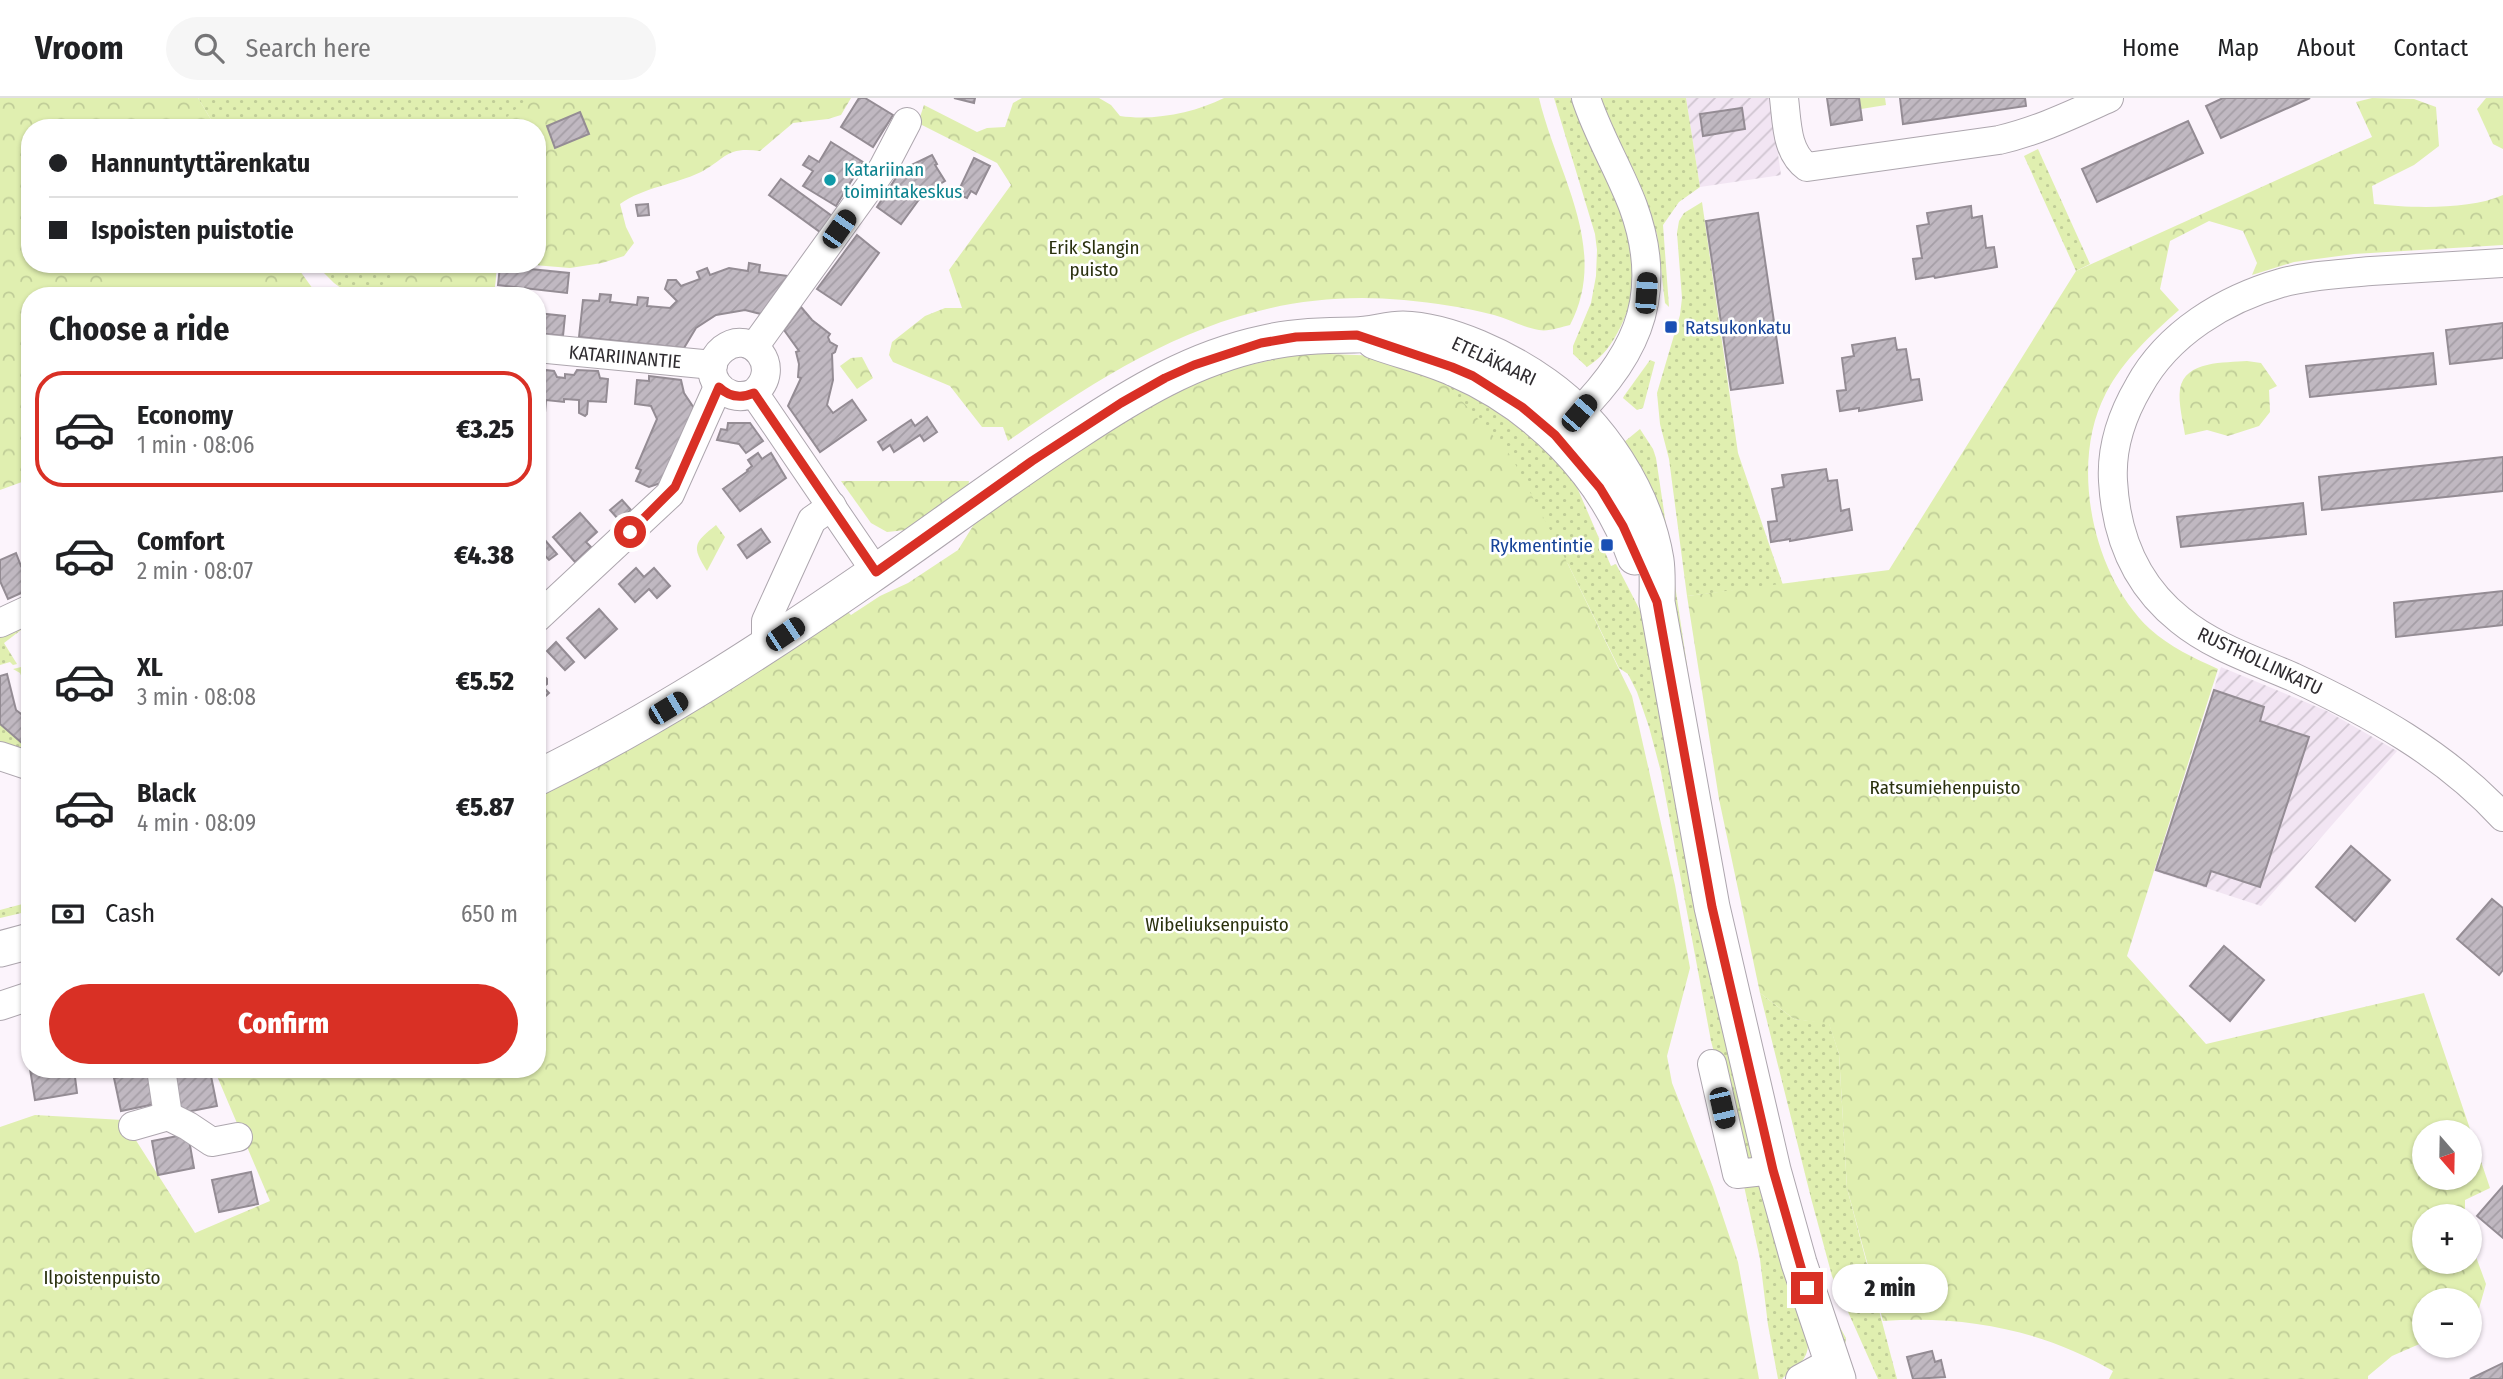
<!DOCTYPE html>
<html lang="en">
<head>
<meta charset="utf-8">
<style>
	:root { --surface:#fff; --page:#f6f6f6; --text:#202124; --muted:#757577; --line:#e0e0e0; --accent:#d93025 }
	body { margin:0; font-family:"Fira Sans Condensed",sans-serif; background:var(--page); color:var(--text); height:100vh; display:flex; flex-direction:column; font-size:26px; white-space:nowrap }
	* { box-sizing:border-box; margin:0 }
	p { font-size:23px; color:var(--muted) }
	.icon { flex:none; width:38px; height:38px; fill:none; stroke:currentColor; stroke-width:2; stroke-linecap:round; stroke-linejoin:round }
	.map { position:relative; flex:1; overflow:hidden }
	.details { position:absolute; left:21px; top:189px; width:525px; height:791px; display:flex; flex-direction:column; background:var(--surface); border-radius:28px; box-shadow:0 2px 5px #0004 }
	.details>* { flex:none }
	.guide { position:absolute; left:21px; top:21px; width:525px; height:154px; border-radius:28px; box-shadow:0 2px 5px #0004; display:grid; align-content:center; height:154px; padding:0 28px; background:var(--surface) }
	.needle { width:46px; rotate:160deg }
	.fabs { position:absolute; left:2412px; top:1022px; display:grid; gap:14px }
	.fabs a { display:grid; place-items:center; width:70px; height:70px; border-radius:50%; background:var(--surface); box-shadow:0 2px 5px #0004; font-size:35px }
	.end { position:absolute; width:32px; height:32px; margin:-16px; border:9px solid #d93025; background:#fff; box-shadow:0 0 0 4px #fff }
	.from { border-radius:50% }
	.bubble { position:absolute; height:49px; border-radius:24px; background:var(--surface); box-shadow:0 2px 5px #0004; font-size:23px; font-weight:800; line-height:49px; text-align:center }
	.car { position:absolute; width:21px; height:42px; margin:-21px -10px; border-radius:9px; box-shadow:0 0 5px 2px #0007; background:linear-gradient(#222 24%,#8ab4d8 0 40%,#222 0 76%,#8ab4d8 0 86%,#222 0) }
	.guide b { display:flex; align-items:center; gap:24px; height:66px; font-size:26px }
	.guide b+b { border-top:2px solid var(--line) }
	.guide i { width:18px; height:18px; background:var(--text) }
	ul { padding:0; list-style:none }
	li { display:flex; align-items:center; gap:21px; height:116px; margin:0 14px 10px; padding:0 14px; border:4px solid transparent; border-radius:28px }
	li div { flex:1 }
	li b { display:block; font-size:26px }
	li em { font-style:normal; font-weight:800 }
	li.selected { border-color:var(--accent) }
	li>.icon { width:63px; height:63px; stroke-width:1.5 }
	h2 { padding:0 28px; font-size:32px; line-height:84px }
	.pay { display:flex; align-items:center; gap:18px; height:77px; padding:0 28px; font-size:26px }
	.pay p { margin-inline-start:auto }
	.action { display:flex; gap:14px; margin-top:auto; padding:14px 28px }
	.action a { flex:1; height:80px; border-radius:42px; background:var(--accent); color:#fff; font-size:28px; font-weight:800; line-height:80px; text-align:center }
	header { display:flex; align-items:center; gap:42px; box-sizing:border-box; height:98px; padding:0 35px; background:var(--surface); border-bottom:2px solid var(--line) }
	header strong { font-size:33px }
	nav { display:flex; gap:38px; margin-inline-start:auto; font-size:24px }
	.search { width:490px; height:63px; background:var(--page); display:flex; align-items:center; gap:18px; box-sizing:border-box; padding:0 24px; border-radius:38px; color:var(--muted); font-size:26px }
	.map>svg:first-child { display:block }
	.industrial { fill:url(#industrial-furrows) }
	.grass { fill:url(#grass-dots) }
	.forest { fill:url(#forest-crowns); fill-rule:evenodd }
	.garden { fill:#e0efb0 }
	.building { fill:url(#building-hatch); stroke:#948c94; stroke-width:2 }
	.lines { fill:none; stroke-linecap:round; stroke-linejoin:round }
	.minor-casing { stroke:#ada6ae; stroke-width:30 }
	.major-casing { stroke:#ada6ae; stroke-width:37 }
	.minor { stroke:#fff; stroke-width:28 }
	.major { stroke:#fff; stroke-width:35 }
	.route { stroke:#d93025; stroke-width:9 }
	.culture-dot { fill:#0f9aa8; stroke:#fff; stroke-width:2.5 }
	.transit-dot { fill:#1a4fb4; stroke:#fff; stroke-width:2.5 }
	.labels { text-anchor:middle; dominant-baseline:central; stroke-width:5; stroke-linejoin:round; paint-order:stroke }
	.culture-label { font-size:19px; fill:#0d838f; stroke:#fff; text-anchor:start }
	.park-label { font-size:19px; fill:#2a310e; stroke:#fff }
	.transit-label { font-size:19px; fill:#164399; stroke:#fff; text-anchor:start }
	.street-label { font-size:19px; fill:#2f2c30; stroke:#fff }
</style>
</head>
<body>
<header>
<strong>Vroom</strong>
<div class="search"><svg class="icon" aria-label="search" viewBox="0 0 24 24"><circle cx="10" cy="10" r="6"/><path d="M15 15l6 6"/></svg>Search here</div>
<nav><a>Home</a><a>Map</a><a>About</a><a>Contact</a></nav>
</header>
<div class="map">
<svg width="2503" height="1281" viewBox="0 0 2503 1281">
	<defs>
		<pattern id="industrial-furrows" width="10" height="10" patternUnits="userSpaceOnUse" patternTransform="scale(1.75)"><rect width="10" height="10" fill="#f2e5f3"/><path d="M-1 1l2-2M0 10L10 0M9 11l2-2" fill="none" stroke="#d0c5d1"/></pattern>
		<pattern id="grass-dots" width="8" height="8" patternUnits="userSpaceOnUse" patternTransform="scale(1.75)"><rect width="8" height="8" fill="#e0efb0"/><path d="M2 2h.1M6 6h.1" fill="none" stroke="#c0cd98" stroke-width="1.8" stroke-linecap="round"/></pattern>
		<pattern id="forest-crowns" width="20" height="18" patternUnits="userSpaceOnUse" patternTransform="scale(1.75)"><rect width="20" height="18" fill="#e0efb0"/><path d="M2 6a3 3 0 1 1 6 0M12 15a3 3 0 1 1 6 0" fill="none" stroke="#c0cd98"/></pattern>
		<pattern id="building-hatch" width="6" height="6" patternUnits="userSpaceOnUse" patternTransform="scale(1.75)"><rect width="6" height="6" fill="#c0b8c1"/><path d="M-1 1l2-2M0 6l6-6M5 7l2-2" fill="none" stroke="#a59ea6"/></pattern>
	</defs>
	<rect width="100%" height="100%" fill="#fcf4fc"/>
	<g class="industrial">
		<polygon points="1686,0 1770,0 1781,77 1700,89"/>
		<polygon points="2221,569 2327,613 2397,653 2261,808 2154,773"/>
	</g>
	<g class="grass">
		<polygon points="198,0 698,0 537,30 216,30"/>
		<path d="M1554 0H1571C1597 71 1659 151 1621 228 1612 246 1604 258 1587 269L1573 256V248L1591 205 1596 178 1597 152 1595 136Z"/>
		<polygon points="1601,0 1686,0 1700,89 1679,104 1663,127 1669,209 1665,205 1657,136"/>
		<polygon points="2038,51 2090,166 2076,173 2024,58"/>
		<polygon points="1702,104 1738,355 1783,487 1687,498 1669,361 1660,326 1657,295 1680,217 1682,200 1677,135 1679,123 1684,115"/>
		<polygon points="315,166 497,166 494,198 352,198 334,185"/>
		<polygon points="1399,259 1492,297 1573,380 1611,468 1616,466 1644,520 1690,779 1754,1065 1742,1059 1711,943 1661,674 1649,629 1637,594 1628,576 1619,570 1568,466"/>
		<polygon points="1650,262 1655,264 1643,310 1637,312 1623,300 1624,298"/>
		<polygon points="1640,331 1653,351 1656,360 1703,674 1736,848 1817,1178 1833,1217 1846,1240 1845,1247 1819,1198 1618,349"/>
		<polygon points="16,530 21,532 4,545 17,566 13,567 10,564 0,567 0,538"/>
		<polygon points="25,568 30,570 30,599 20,575 13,571"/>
		<polygon points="0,626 29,651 24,657 0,649"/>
		<polygon points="30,804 30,813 0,820 0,812"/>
		<polygon points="1760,895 1794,921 1829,925 1839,956 1847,1090 1897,1281 1878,1281 1832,1178 1811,1100"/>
		<path d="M1753 1086 1761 1088 1808 1243C1809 1264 1795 1269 1782 1281H1778L1768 1227 1760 1161 1744 1088Z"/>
	</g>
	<g class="forest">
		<polygon points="0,0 198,0 216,30 30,30 30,166 295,166 318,198 30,198 30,381 0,392"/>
		<path d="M528 0H851L841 17 828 21 793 25 760 53C751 52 742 51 733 54 722 58 712 69 701 74 674 87 644 89 620 106L626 129 634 145 624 158 602 165 570 170 522 166H537V30H495Z"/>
		<path d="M1022 0H1099L1111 7 1120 18C1154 23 1194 15 1224 0H1539C1557 76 1610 150 1570 227 1561 229 1548 234 1539 232 1524 230 1509 221 1494 217 1464 209 1435 205 1404 202 1247 187 1131 257 1008 343L1003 329H982L950 288 893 264 889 257 892 244 925 218 945 210H962L949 172 1011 87 997 65 918 25 924 7 977 34 987 30 1005 29 1013 5Z"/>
		<path d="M2372 0 2414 1 2436 9 2439 48 2414 67 2372 88 2374 106C2410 110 2470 112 2503 97V147L2354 156 2294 164 2252 177 2257 165 2243 133 2209 123 2170 143 2160 191 2179 212C2152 236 2123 262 2106 295 2069 365 2092 477 2150 531 2170 549 2194 560 2218 571L2127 858 2206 946 2424 895 2490 1090 2465 1102V1118H2424V1164H2469V1140L2486 1186 2476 1221 2469 1224V1202H2424V1244L2392 1258 2368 1278V1281H2109L2113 1273C2042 1232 1965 1217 1883 1223L1847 1090 1839 956 1829 926 1794 921 1760 895 1719 701 1687 498 1889 472 2076 173 2372 39 2356 4ZM2424 1034H2469V1080H2424Z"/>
		<polygon points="2486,0 2503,0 2503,51 2493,46 2477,11"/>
		<polygon points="404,166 497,166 494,198 381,198 382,187 400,173"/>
		<polygon points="1303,255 1382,258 1447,286 1511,358 1568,466 1632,598 1675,787 1690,870 1667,958 1672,985 1713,1089 1738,1164 1759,1281 0,1281 0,1029 35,1017 123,1022 195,1135 270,1103 214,971 537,971 537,694 845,511 851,517 880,498 908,485 958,452 976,423 995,407 1141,312 1222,273"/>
		<polygon points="862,259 873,280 857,291 840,268 851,260"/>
		<path d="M2247 263 2261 265 2277 288 2269 292 2270 314 2259 328 2228 338 2207 332 2185 337C2183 323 2178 305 2180 291 2185 262 2225 265 2247 263Z"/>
		<polygon points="841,383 969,383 968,389 906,432 887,434 871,425"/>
		<path d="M716 427 725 439 707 473C691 448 694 445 716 427Z"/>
	</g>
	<g class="garden">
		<polygon points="1859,0 1885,0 1886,7 1861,11"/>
		<polygon points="142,166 261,166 267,176 233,198 108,198 104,191"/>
	</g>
	<g class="building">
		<polygon points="859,0 865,0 893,17 873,49 841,29"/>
		<polygon points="954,0 975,0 974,5"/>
		<polygon points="1827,0 1859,0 1862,22 1831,27"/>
		<polygon points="1900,0 2025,0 2026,8 1903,26"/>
		<polygon points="2223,0 2310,0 2221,40 2206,8"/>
		<polygon points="1742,10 1745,31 1703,38 1700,16"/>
		<polygon points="580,14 589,36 555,50 547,28"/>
		<polygon points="2188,23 2203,55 2097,104 2082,71"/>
		<polygon points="831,44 863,64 836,108 803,88 813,73 803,67 809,58 819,64"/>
		<polygon points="932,57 937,66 935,67 945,83 923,96 901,126 877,109 901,72"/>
		<polygon points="974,60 990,68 976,96 971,93 967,100 957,96"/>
		<polygon points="781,81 832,118 820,134 769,97"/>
		<polygon points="648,106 649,117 638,118 636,107"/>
		<polygon points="1971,108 1972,120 1982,118 1986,150 1994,149 1997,169 1935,180 1934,178 1916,181 1913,161 1922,160 1917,128 1929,126 1927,115"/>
		<polygon points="1758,115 1783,285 1731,292 1706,123"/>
		<polygon points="857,137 879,155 841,207 817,191"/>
		<polygon points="749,165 760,167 759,174 788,178 761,216 745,212 716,217 696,230 684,250 579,239 583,202 599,203 600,196 611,197 610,204 637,207 638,199 648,200 647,208 670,210 677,203 665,191 668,182 676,182 681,188 700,181 697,174 707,170 710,177 729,170 748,173"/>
		<polygon points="500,168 569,175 567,195 498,187"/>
		<polygon points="801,209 812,222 830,236 828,239 830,244 837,248 835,254 832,256 833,282 827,307 833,315 852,302 866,322 820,354 788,308 801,280 798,279 799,266 796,254 799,253 784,232"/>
		<polygon points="537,215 565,218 563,238 537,235"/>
		<polygon points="2503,225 2503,260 2450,266 2446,232"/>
		<polygon points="1895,240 1897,252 1906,251 1911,282 1919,281 1922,302 1859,313 1859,310 1840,313 1837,293 1846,292 1842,260 1854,258 1852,247"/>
		<polygon points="2433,255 2436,286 2310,299 2306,268"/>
		<polygon points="537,271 554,273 557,279 565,280 565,276 574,277 577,272 598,273 600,280 608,281 606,304 588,303 587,316 585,318 579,315 579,302 564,301 564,304 546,302 545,315 538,317"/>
		<polygon points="649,278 681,282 684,295 694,310 661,385 649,389 636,383 641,372 636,370 657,321 651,308 635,306 637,282 649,283"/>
		<polygon points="927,319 937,334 924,343 920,337 894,354 890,347 883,352 878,344 911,322 915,328"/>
		<polygon points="728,325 750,325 763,343 746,355 739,346 717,342 721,331 727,332"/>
		<polygon points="758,355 762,361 771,355 786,380 740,413 723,391 748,373 747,372 752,368 748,362"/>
		<polygon points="2503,359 2503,393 2322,412 2319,379"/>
		<polygon points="1826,371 1828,383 1837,382 1841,413 1849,411 1852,432 1790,443 1790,441 1771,444 1768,424 1777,423 1772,391 1784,389 1782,377"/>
		<polygon points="622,402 631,412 619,422 610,412"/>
		<polygon points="2303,405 2306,436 2181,449 2177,419"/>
		<polygon points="580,415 597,434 586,444 591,449 575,464 553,439"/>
		<polygon points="761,431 770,444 747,460 738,447"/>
		<polygon points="544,441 557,456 549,462 537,449"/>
		<polygon points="16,455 21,468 27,465 30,472 30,491 8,501 0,483 0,462"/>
		<polygon points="636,470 644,479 654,470 670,488 657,500 649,491 635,504 619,486"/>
		<polygon points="2503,493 2503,527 2396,539 2394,505"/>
		<polygon points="599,511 617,531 585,560 567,540"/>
		<polygon points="556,544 574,564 565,572 547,553"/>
		<polygon points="7,576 16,612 30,623 30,652 0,626 0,578"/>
		<polygon points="539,578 544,578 547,581 547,586 543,589 549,595 537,606"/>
		<polygon points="2214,592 2264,609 2260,623 2309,639 2260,789 2211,773 2206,788 2156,772"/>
		<polygon points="2351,748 2390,782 2355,823 2316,789"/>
		<polygon points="2492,801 2503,810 2503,872 2499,877 2457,841"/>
		<polygon points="2224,848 2264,882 2230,923 2190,888"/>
		<polygon points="30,971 74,971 77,995 35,1002"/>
		<polygon points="153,973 160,1005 121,1013 114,980"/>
		<polygon points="210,973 217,1008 181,1015 174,979"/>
		<polygon points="188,1036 194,1070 158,1077 152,1043"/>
		<polygon points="251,1074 258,1106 219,1114 212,1082"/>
		<polygon points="2503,1088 2503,1140 2477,1118"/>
		<polygon points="1932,1253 1935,1264 1941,1262 1945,1279 1913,1281 1907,1259"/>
		<polygon points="2503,1265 2503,1281 2470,1281"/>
	</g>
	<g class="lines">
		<defs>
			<g id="minor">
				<path d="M1784 0C1787 24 1786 54 1807 69L1999 42C2038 33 2073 16 2109 0"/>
				<path d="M2503 165C2459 168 2415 170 2371 173 2341 176 2310 177 2281 185 2225 201 2168 235 2139 288 2122 317 2111 349 2113 383 2116 438 2136 487 2180 522 2213 549 2254 562 2293 579 2370 615 2444 655 2503 719"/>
				<polyline points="754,249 883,70 907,24"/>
				<polyline points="537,250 713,267"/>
				<path d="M754 295C723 309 697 272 723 251 751 229 784 270 754 295L876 474"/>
				<path d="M1563 330C1632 265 1668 203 1633 108 1619 71 1598 37 1586 0"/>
				<polyline points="537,520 670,396 718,289"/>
				<polyline points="0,525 30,511"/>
				<polyline points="766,549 766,523 812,422 832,408"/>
				<polyline points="0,658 30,668"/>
				<polyline points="0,908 30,898"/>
				<polyline points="1712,966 1737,1076 1773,1072"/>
				<polyline points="161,971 168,1018"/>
				<polyline points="133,1028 168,1018 188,1028 212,1044 238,1039"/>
				<polyline points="1800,1281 1831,1264"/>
			</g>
			<g id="major">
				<path d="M1374 243C1401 253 1429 259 1455 271 1536 306 1605 375 1635 459"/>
				<path d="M537 680C653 623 761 553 867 480 937 432 1004 381 1075 335 1134 296 1193 260 1264 245 1294 238 1324 237 1354 237 1371 237 1387 231 1403 231 1449 232 1509 261 1545 287 1600 326 1645 395 1656 462 1658 475 1657 490 1657 504L1712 809 1773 1072 1799 1165 1838 1281"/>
				<polyline points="0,851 30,843"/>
			</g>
		</defs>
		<use href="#minor" class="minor-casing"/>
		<use href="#major" class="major-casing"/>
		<use href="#minor" class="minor"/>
		<use href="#major" class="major"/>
	</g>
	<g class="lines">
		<path class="route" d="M630 434 675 389 719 289C729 299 740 301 754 295L876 474 1032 363 1121 305 1165 280 1194 267 1261 245 1296 239 1357 237 1452 269 1473 278 1522 309 1555 337 1600 390 1623 428 1657 504 1712 809 1773 1072 1807 1190"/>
	</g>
	<circle class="culture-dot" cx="830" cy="82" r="7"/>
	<g class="transit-dot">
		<rect x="1664" y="222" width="14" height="14" rx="3.5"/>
		<rect x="1600" y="440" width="14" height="14" rx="3.5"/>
	</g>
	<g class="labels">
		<g class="culture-label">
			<text x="844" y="71">Katariinan<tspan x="844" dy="22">toimintakeskus</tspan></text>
		</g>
		<g class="park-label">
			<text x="1094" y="149">Erik Slangin<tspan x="1094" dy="22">puisto</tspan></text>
			<text x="1945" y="689">Ratsumiehenpuisto</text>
			<text x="1217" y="826">Wibeliuksenpuisto</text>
			<text x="102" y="1179">Ilpoistenpuisto</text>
		</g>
		<g class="transit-label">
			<text x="1685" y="229">Ratsukonkatu</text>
			<text x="1593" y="447" text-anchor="end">Rykmentintie</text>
		</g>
		<g class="street-label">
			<text transform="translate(625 259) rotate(5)">KATARIINANTIE</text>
			<text transform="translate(1494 263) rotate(25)">ETELÄKAARI</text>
			<text transform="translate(2260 563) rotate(25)">RUSTHOLLINKATU</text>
		</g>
	</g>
</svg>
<div class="fabs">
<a><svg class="needle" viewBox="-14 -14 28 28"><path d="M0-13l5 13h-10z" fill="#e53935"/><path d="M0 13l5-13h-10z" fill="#757577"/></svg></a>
<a>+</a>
<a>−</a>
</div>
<i class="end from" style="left:630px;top:434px"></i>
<i class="end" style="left:1807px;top:1190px"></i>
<div class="bubble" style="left:1832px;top:1166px;width:116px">2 min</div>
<i class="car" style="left:839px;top:131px;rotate:35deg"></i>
<i class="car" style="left:1646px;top:195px;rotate:4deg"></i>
<i class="car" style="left:1579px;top:315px;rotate:41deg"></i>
<i class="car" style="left:785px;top:536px;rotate:56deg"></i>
<i class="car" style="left:668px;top:610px;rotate:59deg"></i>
<i class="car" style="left:1722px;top:1010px;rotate:167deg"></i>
<div class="guide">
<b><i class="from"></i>Hannuntyttärenkatu</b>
<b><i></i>Ispoisten puistotie</b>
</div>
<section class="details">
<h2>Choose a ride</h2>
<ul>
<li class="selected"><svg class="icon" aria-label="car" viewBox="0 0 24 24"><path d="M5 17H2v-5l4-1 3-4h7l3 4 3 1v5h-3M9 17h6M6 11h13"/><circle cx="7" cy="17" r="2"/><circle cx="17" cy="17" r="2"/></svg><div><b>Economy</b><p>1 min · 08:06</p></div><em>€3.25</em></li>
<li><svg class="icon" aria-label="car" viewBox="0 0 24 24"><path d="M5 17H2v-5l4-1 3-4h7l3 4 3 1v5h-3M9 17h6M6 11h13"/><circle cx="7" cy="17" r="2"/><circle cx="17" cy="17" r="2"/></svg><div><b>Comfort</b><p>2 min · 08:07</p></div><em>€4.38</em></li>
<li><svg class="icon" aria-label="car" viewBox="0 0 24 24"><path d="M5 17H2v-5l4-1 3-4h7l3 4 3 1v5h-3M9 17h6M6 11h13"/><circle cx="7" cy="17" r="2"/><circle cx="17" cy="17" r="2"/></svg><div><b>XL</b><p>3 min · 08:08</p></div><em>€5.52</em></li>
<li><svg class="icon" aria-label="car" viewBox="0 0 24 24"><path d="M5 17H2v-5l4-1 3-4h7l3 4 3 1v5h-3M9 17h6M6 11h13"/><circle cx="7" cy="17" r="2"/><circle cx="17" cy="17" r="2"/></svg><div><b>Black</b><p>4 min · 08:09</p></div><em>€5.87</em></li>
</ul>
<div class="pay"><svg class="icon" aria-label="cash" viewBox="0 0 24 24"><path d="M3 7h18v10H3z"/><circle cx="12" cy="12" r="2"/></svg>Cash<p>650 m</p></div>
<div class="action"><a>Confirm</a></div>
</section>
</div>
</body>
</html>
